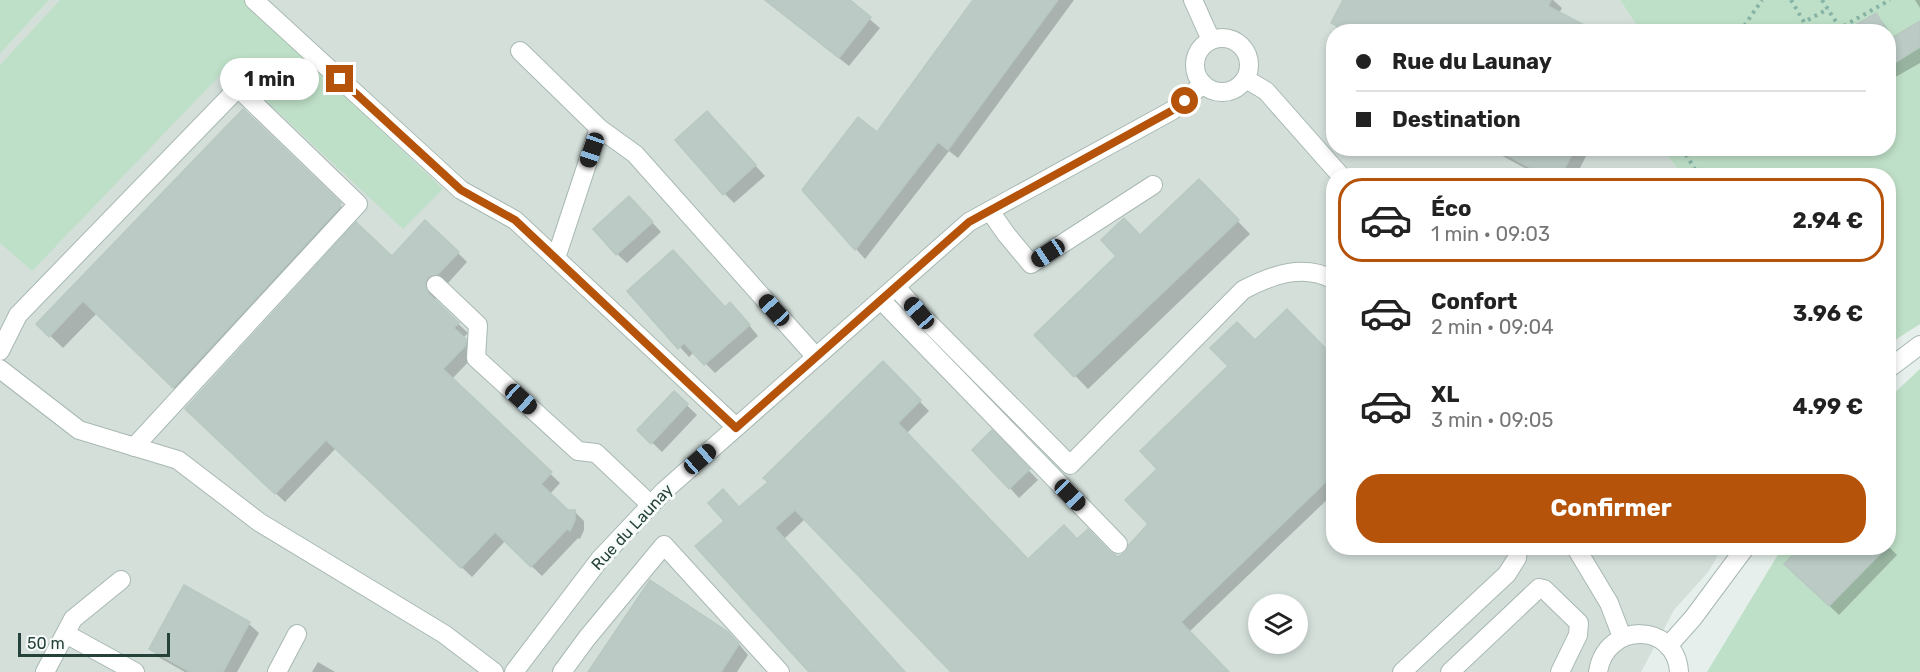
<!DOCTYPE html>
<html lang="fr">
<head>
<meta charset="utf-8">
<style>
	:root { --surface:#fff; --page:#f6f6f6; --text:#222; --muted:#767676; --line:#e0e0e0; --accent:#b45309 }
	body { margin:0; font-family:Rubik,sans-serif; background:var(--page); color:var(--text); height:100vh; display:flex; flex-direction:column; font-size:22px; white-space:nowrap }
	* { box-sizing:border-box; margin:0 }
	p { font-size:20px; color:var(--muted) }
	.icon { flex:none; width:33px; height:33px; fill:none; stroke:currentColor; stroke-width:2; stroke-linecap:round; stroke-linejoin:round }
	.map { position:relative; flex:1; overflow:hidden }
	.panel { position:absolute; left:1326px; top:168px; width:570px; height:387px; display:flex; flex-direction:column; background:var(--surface); border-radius:24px; box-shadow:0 3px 9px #0003 }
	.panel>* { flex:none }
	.guide { position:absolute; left:1326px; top:24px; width:570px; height:132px; border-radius:24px; box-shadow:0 3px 9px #0003; display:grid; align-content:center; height:132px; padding:0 30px; background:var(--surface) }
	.fabs { position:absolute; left:1248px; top:594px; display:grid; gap:12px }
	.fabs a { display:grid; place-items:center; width:60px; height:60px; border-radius:50%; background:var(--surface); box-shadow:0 3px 9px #0003; font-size:30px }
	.scale { position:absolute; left:18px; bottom:15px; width:152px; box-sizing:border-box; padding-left:6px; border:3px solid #24423a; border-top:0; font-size:16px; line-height:21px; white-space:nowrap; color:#24423a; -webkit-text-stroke:4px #f7fbf9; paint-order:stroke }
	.end { position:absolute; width:27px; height:27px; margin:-14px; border:8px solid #b45309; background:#fff; box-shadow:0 0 0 3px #fff }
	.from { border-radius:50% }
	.bubble { position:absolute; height:42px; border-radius:21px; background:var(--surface); box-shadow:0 3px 9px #0003; font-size:20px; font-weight:700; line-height:42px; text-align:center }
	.car { position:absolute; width:18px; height:36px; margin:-18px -9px; border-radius:8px; box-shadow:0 0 4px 2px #0007; background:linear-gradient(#222 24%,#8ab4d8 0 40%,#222 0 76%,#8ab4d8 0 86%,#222 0) }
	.guide b { display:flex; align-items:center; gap:21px; height:57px; font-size:22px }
	.guide b+b { border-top:2px solid var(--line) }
	.guide i { width:15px; height:15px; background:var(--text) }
	ul { padding:10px 0 0; list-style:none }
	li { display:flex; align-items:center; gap:18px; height:84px; margin:0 12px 9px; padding:0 18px; border:3px solid transparent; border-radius:24px }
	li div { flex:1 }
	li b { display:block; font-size:22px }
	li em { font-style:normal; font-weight:700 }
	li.selected { border-color:var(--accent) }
	li>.icon { width:54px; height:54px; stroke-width:1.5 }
	.action { display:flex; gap:12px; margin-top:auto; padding:12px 30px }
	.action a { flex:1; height:69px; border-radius:24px; background:var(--accent); color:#fff; font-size:24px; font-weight:700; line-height:69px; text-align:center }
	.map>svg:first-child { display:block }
	.built { fill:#d4dfda; fill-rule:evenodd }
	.green { fill:#bfe0c8 }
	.shadow { fill:#0003 }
	.building { fill:#bbcac4; stroke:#b8c9c2; stroke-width:1.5 }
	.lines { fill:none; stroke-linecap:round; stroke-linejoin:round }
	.minor-casing { stroke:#a8b8b2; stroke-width:20 }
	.path { stroke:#86b3a5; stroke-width:4; stroke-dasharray:3 4.5; stroke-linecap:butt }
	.minor { stroke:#fff; stroke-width:18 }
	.route { stroke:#b45309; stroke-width:8 }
	.labels { text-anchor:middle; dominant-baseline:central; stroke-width:6; stroke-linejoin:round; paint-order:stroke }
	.street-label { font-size:16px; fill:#24423a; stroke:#f7fbf9 }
</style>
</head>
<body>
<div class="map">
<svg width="1920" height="672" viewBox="0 0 1920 672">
	<rect width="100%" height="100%" fill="#e6efeb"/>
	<path class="built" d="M49 0H1620L1640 31 1334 32V148L1663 149 1682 175 1334 176V548H1722L1709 571 1674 610 1641 672H0V54ZM1258 604H1298V644H1258Z"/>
	<g class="green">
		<polygon points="0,0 49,0 0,54"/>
		<polygon points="60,0 244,0 443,189 403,229 229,66 32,271 0,243 0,65"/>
		<polygon points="1620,0 1920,0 1920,324 1889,344 1888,176 1682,175 1663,149 1888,148 1888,32 1640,31"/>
		<polygon points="1920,369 1920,672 1707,672 1782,548 1888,548 1889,398"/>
	</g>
	<g class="shadow">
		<polygon points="765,0 847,0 880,28 849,66"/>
		<polygon points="975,0 1074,0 958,158 949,151 865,259 804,190 877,134"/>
		<polygon points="1344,0 1553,0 1562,8 1559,13 1594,32 1340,32 1333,22"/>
		<polygon points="1915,0 1920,0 1920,8"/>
		<polygon points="1875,15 1885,25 1894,39 1920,23 1920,63 1892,79 1888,75 1888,32 1860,32"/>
		<polygon points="1334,43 1334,66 1326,58"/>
		<polygon points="243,111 352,217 186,399 97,313 63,348 38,324"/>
		<polygon points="716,122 765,176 734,203 724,193"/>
		<polygon points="1488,148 1590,148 1576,176 1539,176"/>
		<polygon points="1199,181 1250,234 1088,389 1036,335"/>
		<polygon points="639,208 661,232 627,263 617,254"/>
		<polygon points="458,253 467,262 448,283 438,286 434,293 437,304 468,333 463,338 475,350 475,355 452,379 560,483 550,494 568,511 574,511 584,521 584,530 580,539 578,538 542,576 505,541 472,577 336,448 285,502 196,418 392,258"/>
		<polygon points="629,291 725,308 739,313 758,336 715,373 694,352 689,357"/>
		<polygon points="1255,342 1334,359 1334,493 1189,632 1228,672 953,672 805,519 784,539 904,672 812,672 739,509 770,482 883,363 929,411 906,434 1029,561 1077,541 1118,558 1127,553 1150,524 1159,470"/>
		<polygon points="674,393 697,415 662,452 639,430"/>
		<polygon points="992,433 1038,480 1019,498 1010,488"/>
		<polygon points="1888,546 1897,555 1839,615 1786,564 1802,548"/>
		<polygon points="185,587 249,624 259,633 237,672 185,672 160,658 151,649"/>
		<polygon points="738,643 748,655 737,672 590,672"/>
		<polygon points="318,662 335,672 312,672"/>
	</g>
	<g class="building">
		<polygon points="765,0 850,0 871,17 839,58"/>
		<polygon points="973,0 1058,0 948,150 938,142 855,250 802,190 858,117 877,132"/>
		<polygon points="1343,0 1551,0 1548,6 1597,32 1348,32 1331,23"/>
		<polygon points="1876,13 1888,32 1843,32"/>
		<polygon points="1920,21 1920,47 1888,67 1888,40"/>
		<polygon points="243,109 341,203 339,206 340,207 173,388 83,301 49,337 36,324"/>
		<polygon points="707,111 756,165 723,195 675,140"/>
		<polygon points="1494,148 1575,148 1561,176 1545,176"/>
		<polygon points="1199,179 1239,220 1074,377 1034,335 1116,256 1101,240 1124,218 1140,235"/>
		<polygon points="629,196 653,222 616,255 593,229"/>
		<polygon points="425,220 459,252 438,274 428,277 425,283 428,293 459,323 454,328 466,339 466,345 443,369 552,472 541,484 568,510 575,510 575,520 570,531 567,529 531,567 495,532 461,568 326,440 275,494 185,409 356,222 392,256"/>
		<polygon points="673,250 725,307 730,302 750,325 704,365 684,343 678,349 627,291"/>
		<polygon points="1287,309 1334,357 1334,474 1181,622 1229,672 951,672 795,510 775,528 905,672 809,672 695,546 724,521 708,503 723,489 739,507 768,482 763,478 883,361 921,400 898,423 1028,559 1064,525 1077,539 1088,529 1110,552 1118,557 1126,552 1129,545 1148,524 1125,500 1157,469 1140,451 1228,366 1210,348 1237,322 1255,340"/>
		<polygon points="674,391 688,404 651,444 637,430"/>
		<polygon points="992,430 1030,469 1009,489 972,450"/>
		<polygon points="1800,548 1886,548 1829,606 1784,564"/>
		<polygon points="650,580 728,632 739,644 721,672 588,672"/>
		<polygon points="184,585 250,622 223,672 190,672 149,649"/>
	</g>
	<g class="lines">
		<defs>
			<g id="minor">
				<polyline points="254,0 461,190 515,220 736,427"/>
				<polyline points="1193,0 1211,40"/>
				<circle cx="1222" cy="65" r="27"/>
				<polyline points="520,51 599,128 556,258"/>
				<polyline points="1246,79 1266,91 1341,176"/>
				<polyline points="599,128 635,154 816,357"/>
				<polyline points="990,211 1006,234 1031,264 1153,185"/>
				<polyline points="436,285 478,325 476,358 578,451 596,453 651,505"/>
				<path d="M896 287 919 313 1070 465 1243 290C1272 275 1303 263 1334 280"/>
				<polyline points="881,300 1118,544"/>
				<polyline points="0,351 18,315 238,88 358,204 134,447"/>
				<polyline points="0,369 79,430 178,460 259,522 444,634 494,672"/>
				<polyline points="1888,369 1920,345"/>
				<polyline points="1576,548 1609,603 1622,637"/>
				<polyline points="66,634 135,672"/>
				<polyline points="1668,646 1693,618 1745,548"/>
				<polyline points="45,672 73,619 121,580"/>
				<polyline points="277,672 297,634"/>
				<polyline points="514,672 600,559 664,491 969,222 1173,110 1203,84"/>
				<polyline points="562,672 587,638 664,545 780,672"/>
				<polyline points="1402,672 1507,574 1517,558 1518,548"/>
				<polyline points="1450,672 1539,588 1544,589 1579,623 1578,635 1560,672"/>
				<path d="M1598 672C1606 621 1676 622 1679 672"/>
			</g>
		</defs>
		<use href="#minor" class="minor-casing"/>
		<g class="path">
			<polyline points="1791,0 1804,22 1828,9"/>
			<polyline points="1822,0 1840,28 1890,0"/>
			<polyline points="1740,32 1762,0"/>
			<polyline points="1682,148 1699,176"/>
		</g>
		<use href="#minor" class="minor"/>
	</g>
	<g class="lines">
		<polyline class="route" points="340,79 461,190 515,220 736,428 969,222 1173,110 1185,101"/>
	</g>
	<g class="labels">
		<g class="street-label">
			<text transform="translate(632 527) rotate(-47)">Rue du Launay</text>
		</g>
	</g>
</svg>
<div class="fabs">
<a><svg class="icon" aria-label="layers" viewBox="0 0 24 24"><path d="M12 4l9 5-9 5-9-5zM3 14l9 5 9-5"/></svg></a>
</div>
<div class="scale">50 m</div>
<i class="end from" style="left:1185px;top:101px"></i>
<i class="end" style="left:340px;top:79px"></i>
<div class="bubble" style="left:220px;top:58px;width:99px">1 min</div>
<i class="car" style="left:592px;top:150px;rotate:199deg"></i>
<i class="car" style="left:1048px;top:253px;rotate:237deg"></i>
<i class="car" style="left:774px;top:310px;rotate:318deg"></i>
<i class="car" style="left:919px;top:313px;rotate:319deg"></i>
<i class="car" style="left:521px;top:399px;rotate:132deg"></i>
<i class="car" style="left:700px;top:459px;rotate:49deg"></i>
<i class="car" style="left:1070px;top:495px;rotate:136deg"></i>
<div class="guide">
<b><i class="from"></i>Rue du Launay</b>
<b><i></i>Destination</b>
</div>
<section class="panel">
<ul>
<li class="selected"><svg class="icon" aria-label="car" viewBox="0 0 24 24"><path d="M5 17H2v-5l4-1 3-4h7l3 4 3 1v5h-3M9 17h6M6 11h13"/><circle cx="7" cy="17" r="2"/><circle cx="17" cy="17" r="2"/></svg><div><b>Éco</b><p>1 min · 09:03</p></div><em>2.94 €</em></li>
<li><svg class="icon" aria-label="car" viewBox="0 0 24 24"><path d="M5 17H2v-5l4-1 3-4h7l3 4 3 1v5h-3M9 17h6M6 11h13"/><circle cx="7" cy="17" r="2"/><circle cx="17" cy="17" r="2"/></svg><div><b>Confort</b><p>2 min · 09:04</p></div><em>3.96 €</em></li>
<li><svg class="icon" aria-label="car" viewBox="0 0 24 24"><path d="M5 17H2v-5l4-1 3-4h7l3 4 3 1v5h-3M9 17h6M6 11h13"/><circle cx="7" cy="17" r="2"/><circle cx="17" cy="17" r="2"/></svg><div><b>XL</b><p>3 min · 09:05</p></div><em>4.99 €</em></li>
</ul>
<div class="action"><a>Confirmer</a></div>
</section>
</div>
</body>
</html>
